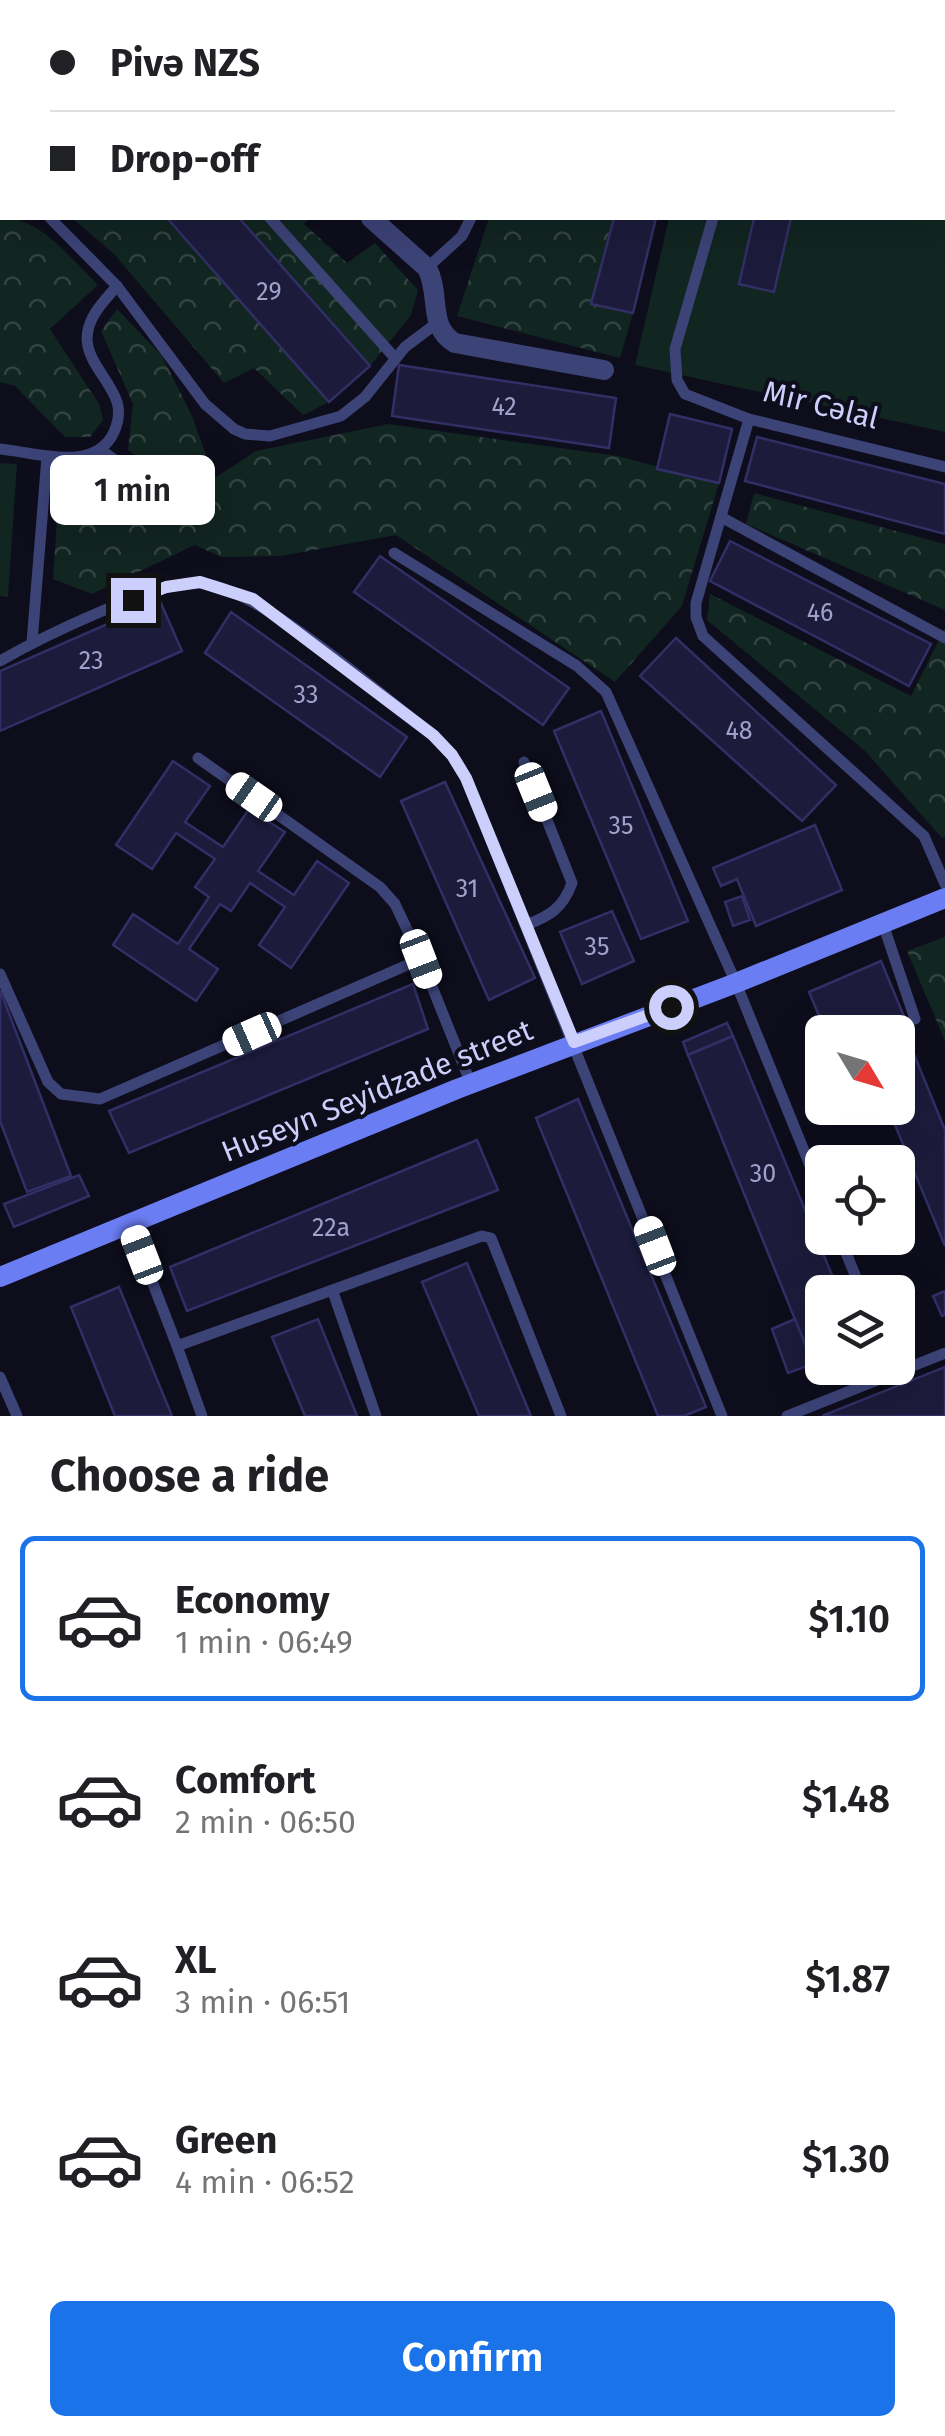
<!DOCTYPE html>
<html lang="en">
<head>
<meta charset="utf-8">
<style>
	:root { --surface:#fff; --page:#f2f2f2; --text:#202124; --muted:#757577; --line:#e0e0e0; --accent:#1a73e8 }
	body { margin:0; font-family:"Fira Sans",sans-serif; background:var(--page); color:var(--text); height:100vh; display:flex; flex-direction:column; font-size:38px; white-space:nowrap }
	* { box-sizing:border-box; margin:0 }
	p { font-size:32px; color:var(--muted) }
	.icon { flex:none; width:55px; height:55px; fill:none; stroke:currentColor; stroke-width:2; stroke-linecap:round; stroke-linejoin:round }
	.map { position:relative; height:1416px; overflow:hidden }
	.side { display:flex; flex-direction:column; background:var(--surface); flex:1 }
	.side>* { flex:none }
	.top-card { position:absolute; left:0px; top:0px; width:945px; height:220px; box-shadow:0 10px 40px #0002; display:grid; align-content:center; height:220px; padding:0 50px; background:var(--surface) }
	.needle { width:65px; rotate:128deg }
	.tools { position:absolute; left:805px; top:1015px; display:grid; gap:20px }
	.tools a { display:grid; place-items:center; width:110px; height:110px; border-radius:15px; background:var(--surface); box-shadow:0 10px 40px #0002; font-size:50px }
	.end { position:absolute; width:45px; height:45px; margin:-22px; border:12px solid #cccefb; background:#111; box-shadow:0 0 0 5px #111 }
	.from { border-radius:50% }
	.bubble { position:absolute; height:70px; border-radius:15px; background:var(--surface); box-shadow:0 10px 40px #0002; font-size:32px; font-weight:600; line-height:70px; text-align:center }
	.car { position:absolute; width:30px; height:60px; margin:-30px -15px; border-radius:12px; box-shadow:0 0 8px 2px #0007; background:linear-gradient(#fff 24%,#345 0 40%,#fff 0 76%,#345 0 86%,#fff 0) }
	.top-card b { display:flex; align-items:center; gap:35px; height:95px; font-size:38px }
	.top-card b+b { border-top:2px solid var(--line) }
	.top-card i { width:25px; height:25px; background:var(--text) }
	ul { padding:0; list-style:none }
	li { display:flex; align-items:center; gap:30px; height:165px; margin:0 20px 15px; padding:0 30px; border:5px solid transparent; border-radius:15px }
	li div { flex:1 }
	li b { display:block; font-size:38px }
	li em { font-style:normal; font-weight:600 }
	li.on { border-color:var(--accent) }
	li>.icon { width:90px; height:90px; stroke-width:1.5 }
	h2 { padding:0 50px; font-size:45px; line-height:120px }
	.button { display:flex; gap:20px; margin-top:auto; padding:20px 50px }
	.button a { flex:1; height:115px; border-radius:15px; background:var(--accent); color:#fff; font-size:40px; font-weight:600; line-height:115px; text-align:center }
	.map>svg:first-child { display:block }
	.forest { fill:url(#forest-crowns) }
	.park { fill:#112521 }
	.building { fill:#1c1b3b; stroke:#312f65; stroke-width:2.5 }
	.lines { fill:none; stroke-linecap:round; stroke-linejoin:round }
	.lane { stroke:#3c4377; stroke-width:11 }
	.street { stroke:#3c4377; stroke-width:20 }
	.secondary { stroke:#6b7df2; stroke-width:20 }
	.route { stroke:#cccefb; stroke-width:12 }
	.labels { text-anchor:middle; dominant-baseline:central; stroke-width:8; stroke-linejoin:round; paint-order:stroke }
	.number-label { font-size:25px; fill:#a0a1cb }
	.street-label { font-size:30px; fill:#cccefb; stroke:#0d0d1c }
</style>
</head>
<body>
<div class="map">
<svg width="945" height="1416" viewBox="0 0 945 1416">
	<defs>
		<pattern id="forest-crowns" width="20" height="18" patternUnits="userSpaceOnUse" patternTransform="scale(2.5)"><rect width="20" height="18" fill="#112521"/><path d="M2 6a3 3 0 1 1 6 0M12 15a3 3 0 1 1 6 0" fill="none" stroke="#324342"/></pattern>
	</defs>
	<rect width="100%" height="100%" fill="#0d0d1c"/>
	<g class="forest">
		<path d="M0 203 2 218C42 218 71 259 98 285L50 329 99 404 103 420 90 437H65L15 386 0 382Z"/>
		<polygon points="72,218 167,218 329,402 303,415 254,368 224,383 114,254"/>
		<polygon points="239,218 309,218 304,224 347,263 375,243 418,290 411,315 370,366"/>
		<polygon points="489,218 614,218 591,303 633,313 620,358 457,316"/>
		<polygon points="117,309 162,356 192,416 206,455 174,482 128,450 133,404 101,331"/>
		<polygon points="388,424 618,456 719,483 682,606 615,682 396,535 281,556 221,557 195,545 92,594 53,579 60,477 167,509 256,451"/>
		<polygon points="754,493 945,544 945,610 746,524"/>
		<polygon points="710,594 911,696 945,628 945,837 942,838 865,751 707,620"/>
		<polygon points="945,937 945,1041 907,951"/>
	</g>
	<g class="park">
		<polygon points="812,0 945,0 945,432 635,365 669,218 942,218 942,2 811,2"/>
		<polygon points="0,463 17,464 8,597 0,596"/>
	</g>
	<g class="building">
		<polygon points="0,0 26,2 2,2 2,47"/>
		<polygon points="621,0 706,0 620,2"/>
		<polygon points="167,218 239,218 370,366 329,402"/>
		<polygon points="614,218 656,218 633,313 591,304"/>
		<polygon points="754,218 791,218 774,292 739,284"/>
		<polygon points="399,365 616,398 609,448 392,416"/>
		<polygon points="670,414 732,429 719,483 657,469"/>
		<polygon points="757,437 945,484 945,534 745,481"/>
		<polygon points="730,541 931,644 909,686 710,581"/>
		<polygon points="380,556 569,688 543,725 354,592"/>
		<polygon points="160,601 182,651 0,731 0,671"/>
		<polygon points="231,612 407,737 380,777 205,653"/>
		<polygon points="676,638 836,785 802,821 640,676"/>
		<polygon points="601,711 688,921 641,939 554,731"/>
		<polygon points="173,761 210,786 185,822 223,847 249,809 285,832 258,871 294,895 317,861 349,883 291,968 259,945 285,907 250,883 231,911 220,904 189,949 218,969 196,1001 113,945 133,914 178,944 209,897 195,887 215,859 176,833 152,869 116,845"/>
		<polygon points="445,782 535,978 489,1000 401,801"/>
		<polygon points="815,825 842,890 756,926 737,879 721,886 713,868"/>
		<polygon points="742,896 750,920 733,926 725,902"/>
		<polygon points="612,911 634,961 582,984 560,932"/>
		<polygon points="881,961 910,1031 898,1037 898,1032 826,1032 809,992"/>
		<polygon points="413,984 428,1029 129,1153 109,1111"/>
		<polygon points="0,990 71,1176 27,1192 0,1121"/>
		<polygon points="727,1023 733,1036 688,1055 683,1042"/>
		<polygon points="733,1036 839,1292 822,1292 822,1359 813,1364 688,1055"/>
		<polygon points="907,1037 945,1130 945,1246 888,1108 898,1108 898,1040"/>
		<polygon points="578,1099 706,1407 684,1416 658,1416 536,1118"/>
		<polygon points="477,1140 498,1190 187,1311 170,1267"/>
		<polygon points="79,1175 89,1196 14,1227 4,1204"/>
		<polygon points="467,1263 531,1416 479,1416 422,1282"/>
		<polygon points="119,1287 172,1416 115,1416 71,1307"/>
		<polygon points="945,1291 945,1315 942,1316 933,1296"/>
		<polygon points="318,1319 357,1416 305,1416 272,1337"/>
		<polygon points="795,1319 813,1364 788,1373 772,1329"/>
		<polygon points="945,1367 945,1416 822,1416"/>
	</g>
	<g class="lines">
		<g class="lane">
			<polyline points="529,2 530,0"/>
			<polyline points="828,2 829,0"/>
			<polyline points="0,182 2,183"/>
			<polyline points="50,218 117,286 205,404 234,429 245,434 270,436 341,416 365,397 405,347 437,323"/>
			<polyline points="270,218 395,358"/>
			<polyline points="713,218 675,349 677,380 685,394 749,419 945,467"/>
			<polyline points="427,268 462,236 471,218"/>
			<polyline points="749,419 696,603 696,617 703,636 924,836 945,884"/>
			<path d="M0 449C34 452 95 474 114 432 118 423 120 412 117 402 110 380 88 363 87 339 87 317 104 301 117 286"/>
			<polyline points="101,450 159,492 171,496 205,477"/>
			<polyline points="721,517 945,638"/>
			<polyline points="394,553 577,666 606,692 736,983 822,1195"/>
			<polyline points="32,642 47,457"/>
			<path d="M0 661C40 638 154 582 198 583 256 584 383 697 433 735L452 755 466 778 722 1416"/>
			<polyline points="198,758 380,887 395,904 421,959"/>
			<path d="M524 762 572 883C563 908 550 916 526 925"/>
			<polyline points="883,924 915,1019"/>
			<polyline points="0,974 48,1082 61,1094 100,1099 421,959 471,1084"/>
			<polyline points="130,1224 177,1346 482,1236 491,1238 561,1416"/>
			<polyline points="840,1238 862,1292"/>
			<polyline points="333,1292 376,1416"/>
			<polyline points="177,1346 202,1416"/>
			<polyline points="0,1377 17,1416"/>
			<polyline points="787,1416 945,1353"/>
		</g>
		<g class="street">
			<polyline points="117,0 120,2"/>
			<path d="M371 218 427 268C441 294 427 327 455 343L604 370"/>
		</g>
		<polyline class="secondary" points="0,1277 457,1089 736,983 945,898"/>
	</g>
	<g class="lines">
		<polyline class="route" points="133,600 166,587 200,582 253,599 433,735 452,755 466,778 574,1042 671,1007"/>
	</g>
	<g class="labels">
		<g class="number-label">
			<text x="269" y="292">29</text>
			<text x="504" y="407">42</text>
			<text x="820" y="613">46</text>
			<text x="91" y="661">23</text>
			<text x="306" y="695">33</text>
			<text x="739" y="731">48</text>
			<text x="621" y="826">35</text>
			<text x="467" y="889">31</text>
			<text x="597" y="947">35</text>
			<text x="763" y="1174">30</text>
			<text x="331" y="1228">22a</text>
		</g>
		<g class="street-label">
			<text transform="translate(821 405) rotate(14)">Mir Cəlal</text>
			<text transform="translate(377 1091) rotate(-22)">Huseyn Seyidzade street</text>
		</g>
	</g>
</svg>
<div class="tools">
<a><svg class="needle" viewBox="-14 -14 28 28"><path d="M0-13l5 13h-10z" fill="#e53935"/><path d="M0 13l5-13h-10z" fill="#757577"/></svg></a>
<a><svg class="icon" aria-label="locate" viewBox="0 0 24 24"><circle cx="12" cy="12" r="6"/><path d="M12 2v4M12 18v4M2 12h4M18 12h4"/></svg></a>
<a><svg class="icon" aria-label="layers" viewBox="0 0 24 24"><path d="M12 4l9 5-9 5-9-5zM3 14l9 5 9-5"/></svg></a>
</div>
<i class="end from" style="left:671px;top:1007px"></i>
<i class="end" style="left:133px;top:600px"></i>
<div class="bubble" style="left:50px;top:455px;width:165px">1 min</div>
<i class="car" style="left:536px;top:792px;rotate:158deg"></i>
<i class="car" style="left:254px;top:797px;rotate:305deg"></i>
<i class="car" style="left:421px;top:959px;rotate:159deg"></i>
<i class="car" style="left:252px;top:1034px;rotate:246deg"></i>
<i class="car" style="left:655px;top:1246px;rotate:339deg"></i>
<i class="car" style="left:142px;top:1255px;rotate:339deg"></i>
<div class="top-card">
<b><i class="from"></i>Pivə NZS</b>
<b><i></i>Drop-off</b>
</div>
</div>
<section class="side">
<h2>Choose a ride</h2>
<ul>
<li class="on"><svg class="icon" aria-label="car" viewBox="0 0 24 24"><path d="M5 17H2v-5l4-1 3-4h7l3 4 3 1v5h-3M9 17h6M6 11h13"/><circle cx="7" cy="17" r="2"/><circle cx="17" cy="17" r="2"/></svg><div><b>Economy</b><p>1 min · 06:49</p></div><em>$1.10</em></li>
<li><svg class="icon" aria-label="car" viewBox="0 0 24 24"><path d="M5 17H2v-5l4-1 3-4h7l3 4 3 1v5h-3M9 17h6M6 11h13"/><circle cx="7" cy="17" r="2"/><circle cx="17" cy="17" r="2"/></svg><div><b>Comfort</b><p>2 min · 06:50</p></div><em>$1.48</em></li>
<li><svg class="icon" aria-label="car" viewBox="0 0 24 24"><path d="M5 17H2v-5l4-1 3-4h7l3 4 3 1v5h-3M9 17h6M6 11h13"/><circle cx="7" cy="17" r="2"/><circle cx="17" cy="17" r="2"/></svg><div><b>XL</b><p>3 min · 06:51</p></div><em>$1.87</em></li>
<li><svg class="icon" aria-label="car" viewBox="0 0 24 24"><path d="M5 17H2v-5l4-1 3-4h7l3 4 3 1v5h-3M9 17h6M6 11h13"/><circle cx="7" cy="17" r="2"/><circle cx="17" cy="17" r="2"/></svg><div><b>Green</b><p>4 min · 06:52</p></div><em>$1.30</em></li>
</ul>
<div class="button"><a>Confirm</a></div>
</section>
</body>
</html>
